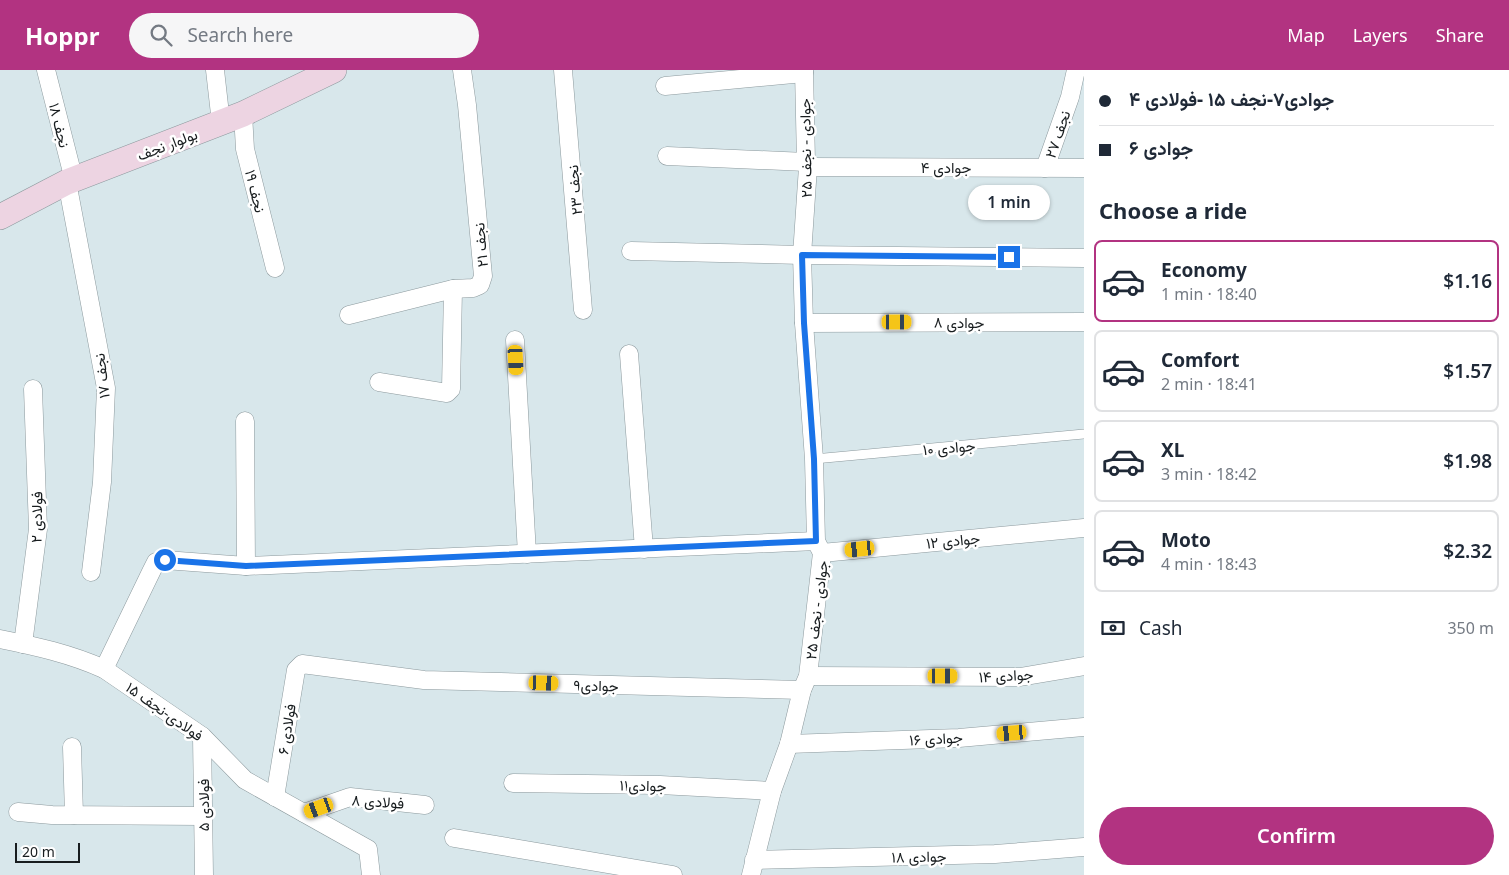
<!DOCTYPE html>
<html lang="en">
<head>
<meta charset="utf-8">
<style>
	:root { --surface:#fff; --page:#f6f6f7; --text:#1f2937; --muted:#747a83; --line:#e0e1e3; --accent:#b23381 }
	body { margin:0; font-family:"Noto Sans",Vazirmatn,sans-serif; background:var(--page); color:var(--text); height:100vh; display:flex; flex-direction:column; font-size:19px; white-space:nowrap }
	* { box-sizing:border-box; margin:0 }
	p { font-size:16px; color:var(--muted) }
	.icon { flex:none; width:28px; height:28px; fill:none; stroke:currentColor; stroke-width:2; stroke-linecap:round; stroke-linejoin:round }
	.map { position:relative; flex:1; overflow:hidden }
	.panel { display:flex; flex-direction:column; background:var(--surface); width:425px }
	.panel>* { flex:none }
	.banner { display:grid; align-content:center; height:110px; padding:0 15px; background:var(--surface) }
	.scale { position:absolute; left:15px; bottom:12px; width:65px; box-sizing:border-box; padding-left:5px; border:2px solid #181d1f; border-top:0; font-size:14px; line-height:18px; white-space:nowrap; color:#181d1f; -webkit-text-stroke:4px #fff; paint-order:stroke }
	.end { position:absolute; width:22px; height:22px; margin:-11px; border:6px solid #1a73e8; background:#fff; box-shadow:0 0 0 2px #fff }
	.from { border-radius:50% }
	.bubble { position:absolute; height:35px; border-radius:18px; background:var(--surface); box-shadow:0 1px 4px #0004; font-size:16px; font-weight:600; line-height:35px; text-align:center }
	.car { position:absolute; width:15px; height:30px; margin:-15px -8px; border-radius:6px; box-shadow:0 0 4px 1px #0007; background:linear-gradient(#f5c518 24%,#345 0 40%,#f5c518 0 76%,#345 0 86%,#f5c518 0) }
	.banner b { display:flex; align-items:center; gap:18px; height:48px; font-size:19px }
	.banner b+b { border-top:1px solid var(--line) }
	.banner i { width:12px; height:12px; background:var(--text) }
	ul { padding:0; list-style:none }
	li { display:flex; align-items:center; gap:15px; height:82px; margin:0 10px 8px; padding:0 5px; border:2px solid var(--line); border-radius:8px }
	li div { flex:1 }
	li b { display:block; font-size:19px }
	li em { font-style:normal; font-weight:600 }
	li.on { border-color:var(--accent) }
	li>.icon { width:45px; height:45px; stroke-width:1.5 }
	h2 { padding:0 15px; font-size:22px; line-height:60px }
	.pay { display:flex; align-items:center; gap:12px; height:55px; padding:0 15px; font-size:19px }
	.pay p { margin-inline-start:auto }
	.action { display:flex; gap:10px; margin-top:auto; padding:10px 15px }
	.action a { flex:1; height:58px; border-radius:30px; background:var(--accent); color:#fff; font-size:20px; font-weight:600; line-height:58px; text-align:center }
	header { display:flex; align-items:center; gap:30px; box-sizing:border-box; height:70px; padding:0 25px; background:var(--accent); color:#fff }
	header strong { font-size:24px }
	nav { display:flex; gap:28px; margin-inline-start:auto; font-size:18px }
	.search { width:350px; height:45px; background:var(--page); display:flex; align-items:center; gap:12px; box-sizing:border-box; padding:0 18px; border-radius:28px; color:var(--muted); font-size:19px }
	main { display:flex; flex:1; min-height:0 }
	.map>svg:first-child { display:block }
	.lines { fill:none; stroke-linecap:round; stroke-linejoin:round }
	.lane-casing { stroke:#8c999d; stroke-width:10 }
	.street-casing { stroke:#8c999d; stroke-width:19 }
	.secondary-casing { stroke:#8c999d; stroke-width:26 }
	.lane { stroke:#fff; stroke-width:9 }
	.street { stroke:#fff; stroke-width:18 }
	.secondary { stroke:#edd4e2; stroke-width:25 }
	.route { stroke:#1a73e8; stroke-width:6 }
	.labels { text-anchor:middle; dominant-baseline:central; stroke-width:5; stroke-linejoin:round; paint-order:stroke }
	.street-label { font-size:15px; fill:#181d1f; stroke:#fff }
</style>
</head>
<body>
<header>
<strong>Hoppr</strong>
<div class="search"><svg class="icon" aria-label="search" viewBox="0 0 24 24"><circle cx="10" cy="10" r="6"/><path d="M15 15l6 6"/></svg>Search here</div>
<nav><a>Map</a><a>Layers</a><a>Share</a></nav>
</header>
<main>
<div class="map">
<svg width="1084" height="805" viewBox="0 0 1084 805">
	<rect width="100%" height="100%" fill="#d8e7eb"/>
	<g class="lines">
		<defs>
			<polyline id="lane" points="814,389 1084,364"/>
			<g id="street">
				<polyline points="46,0 74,110"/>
				<polyline points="215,0 221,53"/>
				<polyline points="563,0 583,240"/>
				<polyline points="665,16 804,3"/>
				<polyline points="243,44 245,79 275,198"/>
				<polyline points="667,86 806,92"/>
				<polyline points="808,97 1084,98"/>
				<polyline points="1045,98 1070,27 1076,0"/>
				<polyline points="67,112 106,318 102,412 91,502"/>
				<polyline points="631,181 802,185 1084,188"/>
				<polyline points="349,245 453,219 473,218 480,215 483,206 467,35 462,0"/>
				<polyline points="804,253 1084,252"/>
				<polyline points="515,270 527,484"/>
				<polyline points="629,284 644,479"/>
				<polyline points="379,312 447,323 451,319 453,219"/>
				<polyline points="245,351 246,496"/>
				<polyline points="822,483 1084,458"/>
				<path d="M0 569C35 576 71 584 104 599L202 666 245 710 368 779 371 805"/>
				<polyline points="23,574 38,459 33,319"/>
				<polyline points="104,599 151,502 156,492 165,490 246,496 816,471"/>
				<polyline points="808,606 1020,607 1084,596"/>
				<polyline points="202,666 204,805"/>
				<polyline points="789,674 959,668 1084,657"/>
				<polyline points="72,677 74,745"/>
				<polyline points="513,713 660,715 772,721"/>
				<polyline points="275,727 296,600 302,594 424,610 802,620"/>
				<polyline points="18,742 52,745 203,746"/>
				<polyline points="304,743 350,727 425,735"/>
				<polyline points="454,768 673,805"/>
				<polyline points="754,790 995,784 1084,777"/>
				<polyline points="751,805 772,721 789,674 802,620 808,606 822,483 816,471 814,389 804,253 802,185 808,97 806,92 804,0"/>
			</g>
			<polyline id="secondary" points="0,147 67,112 243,44 334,0"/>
		</defs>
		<use href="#lane" class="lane-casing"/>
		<use href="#street" class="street-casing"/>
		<use href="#secondary" class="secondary-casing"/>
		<use href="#lane" class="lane"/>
		<use href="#street" class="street"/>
		<use href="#secondary" class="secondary"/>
	</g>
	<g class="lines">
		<polyline class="route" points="165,490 246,496 816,471 814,389 804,253 802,185 1009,187"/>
	</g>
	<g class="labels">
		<g class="street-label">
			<text transform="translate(60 55) rotate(76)">نجف ۱۸</text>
			<text transform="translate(1057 64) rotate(-71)">نجف ۲۷</text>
			<text transform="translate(167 74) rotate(-21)">بولوار نجف</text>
			<text transform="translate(805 78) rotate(-91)">جوادی - نجف ۲۵</text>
			<text x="946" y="97">جوادی ۴</text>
			<text transform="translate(574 120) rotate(-95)">نجف ۲۳</text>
			<text transform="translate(256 121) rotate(76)">نجف ۱۹</text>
			<text transform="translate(480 175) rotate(-95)">نجف ۲۱</text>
			<text x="959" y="252">جوادی ۸</text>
			<text transform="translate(101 306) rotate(-97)">نجف ۱۷</text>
			<text transform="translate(949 377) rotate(-5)">جوادی ۱۰</text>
			<text transform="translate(36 447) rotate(-89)">فولادی ۲</text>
			<text transform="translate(953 470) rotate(-6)">جوادی ۱۲</text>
			<text transform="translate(816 540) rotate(-83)">جوادی - نجف ۲۵</text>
			<text transform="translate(1006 605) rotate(-3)">جوادی ۱۴</text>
			<text transform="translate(596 615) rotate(1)">جوادی۹</text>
			<text transform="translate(165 641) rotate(35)">فولادی-نجف ۱۵</text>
			<text transform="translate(286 659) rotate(-81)">فولادی ۶</text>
			<text transform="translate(936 668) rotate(-3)">جوادی ۱۶</text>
			<text transform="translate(643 715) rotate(1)">جوادی۱۱</text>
			<text transform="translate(378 731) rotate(4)">فولادی ۸</text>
			<text transform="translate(203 735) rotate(-90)">فولادی ۵</text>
			<text transform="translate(919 786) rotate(-1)">جوادی ۱۸</text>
		</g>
	</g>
</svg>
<div class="scale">20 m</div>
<i class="end from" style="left:165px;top:490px"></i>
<i class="end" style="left:1009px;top:187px"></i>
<div class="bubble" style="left:968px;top:115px;width:82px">1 min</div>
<i class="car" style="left:897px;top:252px;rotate:90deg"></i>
<i class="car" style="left:516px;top:290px;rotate:177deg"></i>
<i class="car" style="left:860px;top:479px;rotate:264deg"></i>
<i class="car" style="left:943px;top:606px;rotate:90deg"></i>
<i class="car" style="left:544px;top:613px;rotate:92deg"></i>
<i class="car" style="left:1012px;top:663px;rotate:265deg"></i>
<i class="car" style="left:319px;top:738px;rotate:250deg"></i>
</div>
<section class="panel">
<div class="banner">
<b><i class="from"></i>جوادی۷-نجف ۱۵ -فولادی ۴</b>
<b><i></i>جوادی ۶</b>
</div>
<h2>Choose a ride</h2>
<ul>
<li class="on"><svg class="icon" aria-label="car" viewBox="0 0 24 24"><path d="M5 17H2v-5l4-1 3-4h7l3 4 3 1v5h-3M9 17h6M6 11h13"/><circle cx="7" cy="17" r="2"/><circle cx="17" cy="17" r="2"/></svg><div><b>Economy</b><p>1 min · 18:40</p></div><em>$1.16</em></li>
<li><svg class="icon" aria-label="car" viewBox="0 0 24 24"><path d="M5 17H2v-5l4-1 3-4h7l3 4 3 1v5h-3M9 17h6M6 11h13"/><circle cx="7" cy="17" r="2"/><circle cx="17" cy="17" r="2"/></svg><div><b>Comfort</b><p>2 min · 18:41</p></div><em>$1.57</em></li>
<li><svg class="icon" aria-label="car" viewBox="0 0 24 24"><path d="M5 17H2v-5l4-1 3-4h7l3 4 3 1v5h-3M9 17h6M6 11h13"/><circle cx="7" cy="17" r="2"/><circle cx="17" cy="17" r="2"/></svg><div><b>XL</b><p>3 min · 18:42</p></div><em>$1.98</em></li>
<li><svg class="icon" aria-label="car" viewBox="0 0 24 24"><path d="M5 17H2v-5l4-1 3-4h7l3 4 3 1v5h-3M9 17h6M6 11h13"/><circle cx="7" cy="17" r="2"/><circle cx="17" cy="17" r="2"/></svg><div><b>Moto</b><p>4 min · 18:43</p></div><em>$2.32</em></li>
</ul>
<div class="pay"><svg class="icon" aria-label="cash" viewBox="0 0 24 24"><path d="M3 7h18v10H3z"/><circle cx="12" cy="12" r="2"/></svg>Cash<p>350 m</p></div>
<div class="action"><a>Confirm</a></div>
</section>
</main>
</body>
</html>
